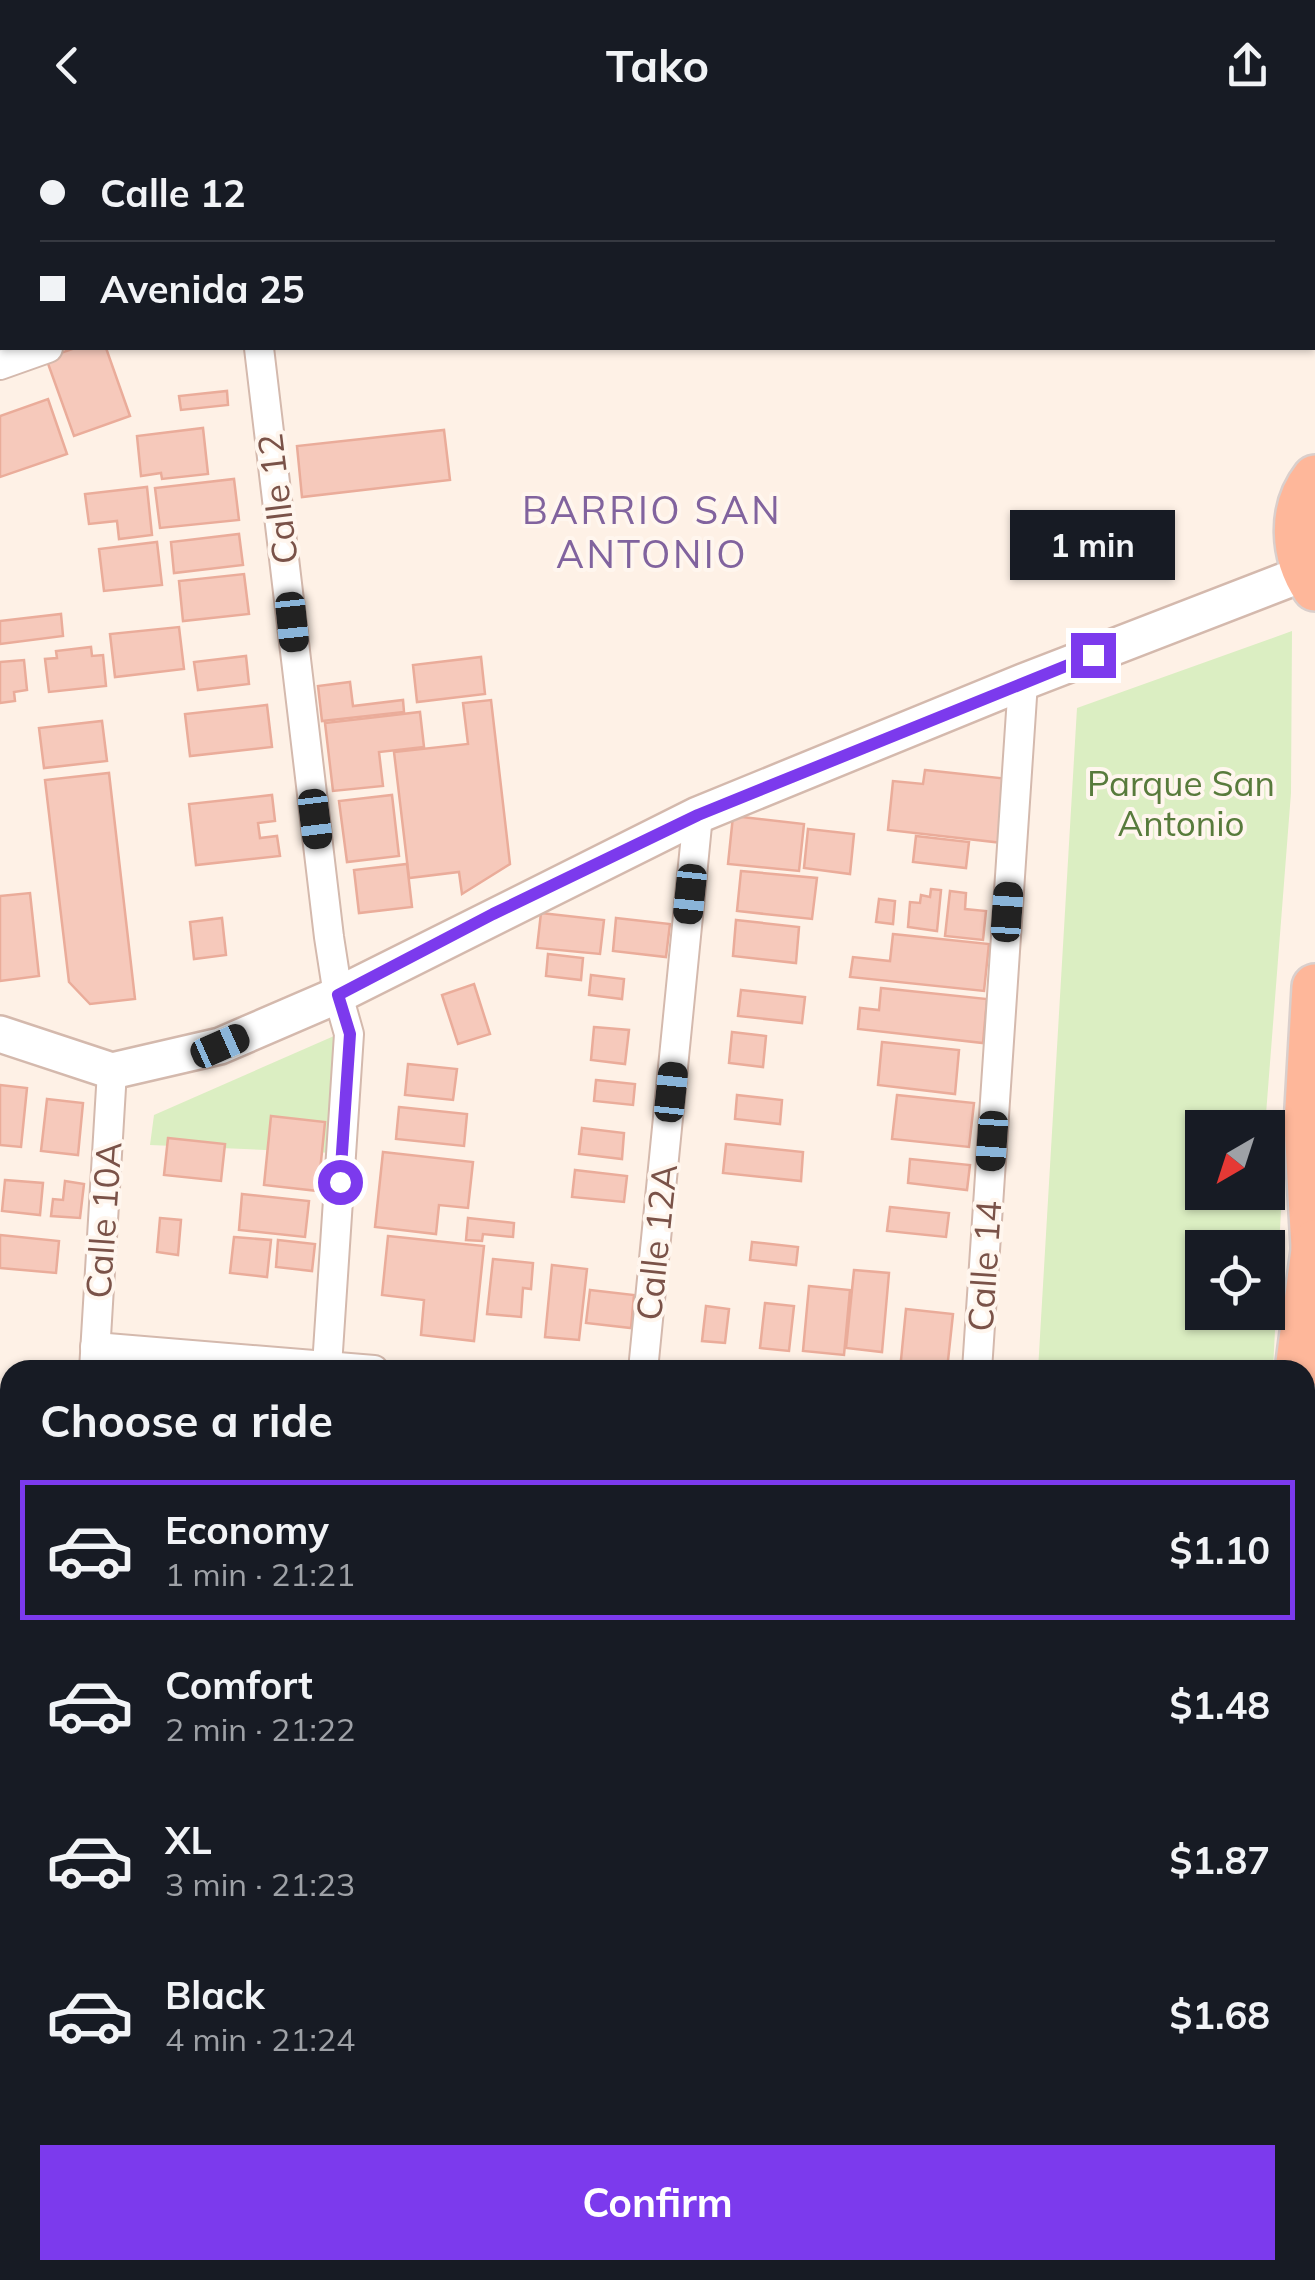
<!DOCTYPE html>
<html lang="en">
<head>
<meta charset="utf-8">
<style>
	:root { --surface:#171b24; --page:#20242c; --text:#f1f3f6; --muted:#9ea1a6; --line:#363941; --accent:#7c3aed }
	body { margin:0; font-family:Mulish,sans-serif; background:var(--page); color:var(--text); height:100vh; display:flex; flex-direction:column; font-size:38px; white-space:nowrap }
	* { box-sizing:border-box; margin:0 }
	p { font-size:32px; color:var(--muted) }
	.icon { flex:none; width:55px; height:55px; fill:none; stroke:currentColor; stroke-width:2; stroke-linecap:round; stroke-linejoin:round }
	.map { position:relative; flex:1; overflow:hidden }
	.sheet { position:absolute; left:0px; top:1230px; width:1315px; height:920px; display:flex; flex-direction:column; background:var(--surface); border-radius:30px 30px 0 0; box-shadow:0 2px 8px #0004 }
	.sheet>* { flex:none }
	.banner { position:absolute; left:0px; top:0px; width:1315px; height:220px; box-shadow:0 2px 8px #0004; display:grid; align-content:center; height:220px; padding:0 40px; background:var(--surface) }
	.needle { width:65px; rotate:219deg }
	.buttons { position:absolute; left:1185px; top:980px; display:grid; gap:20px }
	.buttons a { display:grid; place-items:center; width:100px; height:100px; border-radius:0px; background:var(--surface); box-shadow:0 2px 8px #0004; font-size:50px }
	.end { position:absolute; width:45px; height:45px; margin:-22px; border:12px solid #7c3aed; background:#fff; box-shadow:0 0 0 5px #fff }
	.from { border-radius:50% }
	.bubble { position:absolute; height:70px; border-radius:0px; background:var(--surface); box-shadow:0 2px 8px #0004; font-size:32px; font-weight:700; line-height:70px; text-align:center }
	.car { position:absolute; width:30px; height:60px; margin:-30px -15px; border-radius:12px; box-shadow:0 0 8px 2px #0007; background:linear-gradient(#222 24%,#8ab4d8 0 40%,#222 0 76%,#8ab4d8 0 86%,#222 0) }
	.banner b { display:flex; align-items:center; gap:35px; height:95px; font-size:38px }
	.banner b+b { border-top:2px solid var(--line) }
	.banner i { width:25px; height:25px; background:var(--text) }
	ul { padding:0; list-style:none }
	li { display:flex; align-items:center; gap:30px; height:140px; margin:0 20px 15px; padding:0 20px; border:5px solid transparent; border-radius:0px }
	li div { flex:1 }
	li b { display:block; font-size:38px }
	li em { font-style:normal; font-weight:700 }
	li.on { border-color:var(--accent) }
	li>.icon { width:90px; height:90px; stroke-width:1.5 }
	h2 { padding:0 40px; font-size:45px; line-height:120px }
	.button { display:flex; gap:20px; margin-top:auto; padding:20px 40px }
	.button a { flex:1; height:115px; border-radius:0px; background:var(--accent); color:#fff; font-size:40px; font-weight:700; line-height:115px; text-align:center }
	header { display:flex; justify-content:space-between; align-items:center; height:130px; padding:0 40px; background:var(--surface); font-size:45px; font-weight:700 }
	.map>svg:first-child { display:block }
	.green { fill:#dbeec2; fill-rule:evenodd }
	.building { fill:#f6c9bb; stroke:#eaac9a; stroke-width:2.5 }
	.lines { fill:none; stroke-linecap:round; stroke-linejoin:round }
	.minor-casing { stroke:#d4b9ad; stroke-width:32 }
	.tertiary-casing { stroke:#d4b9ad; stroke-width:40 }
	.trunk-casing { stroke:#dacfcc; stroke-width:50 }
	.minor { stroke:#fff; stroke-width:28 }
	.tertiary { stroke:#fff; stroke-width:35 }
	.trunk { stroke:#feb79a; stroke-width:45 }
	.route { stroke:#7c3aed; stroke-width:12 }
	.labels { text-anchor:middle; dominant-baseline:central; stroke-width:8; stroke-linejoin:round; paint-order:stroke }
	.street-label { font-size:35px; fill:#7a5248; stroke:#fff6ee }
	.park-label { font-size:35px; fill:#587b3c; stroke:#fff6ee }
	.neighbourhood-label { font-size:38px; letter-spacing:2.5px; fill:#81639e; stroke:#fff6ee }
</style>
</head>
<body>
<header><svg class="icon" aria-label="back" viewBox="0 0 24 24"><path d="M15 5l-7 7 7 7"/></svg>Tako<svg class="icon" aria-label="share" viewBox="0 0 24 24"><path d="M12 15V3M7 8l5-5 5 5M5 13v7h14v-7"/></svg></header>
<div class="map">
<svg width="1315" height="2150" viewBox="0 0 1315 2150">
	<rect width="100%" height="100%" fill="#fef1e6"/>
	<g class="green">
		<path d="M1292 501 1291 663 1265 997 1202 998V1062H1268V1011L1281 1080 1273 1240H1038L1077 578ZM1202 1118H1268V1182H1202Z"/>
		<polygon points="334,906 349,922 334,1023 150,1015 154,985"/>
		<polygon points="798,2140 1009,2140 1007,2150 797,2150"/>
	</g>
	<g class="building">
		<polygon points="106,0 173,0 174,2 106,2"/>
		<polygon points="2,97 2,180 0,181 0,98"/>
		<polygon points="75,218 106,218 130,286 74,306 46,228"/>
		<polygon points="227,261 228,275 181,280 179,266"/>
		<polygon points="48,269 67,324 0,347 0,286"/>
		<polygon points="203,298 208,344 162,349 161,343 141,346 137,306"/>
		<polygon points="444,300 450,350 302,367 297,316"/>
		<polygon points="234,349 239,390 160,398 155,358"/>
		<polygon points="147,357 152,405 119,409 117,391 89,394 85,364"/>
		<polygon points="239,404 243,435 174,443 171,412"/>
		<polygon points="157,412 162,455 104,461 99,419"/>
		<polygon points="244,444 249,484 183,491 179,451"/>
		<polygon points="61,484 63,506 0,514 0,491"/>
		<polygon points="179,497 184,539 115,547 110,504"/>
		<polygon points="91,517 92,526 103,525 106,556 49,562 45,529 57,528 56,521"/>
		<polygon points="246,526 249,554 198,560 194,532"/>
		<polygon points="481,527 485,564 417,572 413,535"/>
		<polygon points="24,530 27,560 14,562 15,571 0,573 0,532"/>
		<polygon points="350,552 353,576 403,570 404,582 322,591 318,556"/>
		<polygon points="491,570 510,734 462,764 459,742 409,748 394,622 468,614 463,573"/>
		<polygon points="267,575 272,617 190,626 185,584"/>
		<polygon points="420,582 424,617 379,622 383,656 333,661 325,593"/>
		<polygon points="102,591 107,631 44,638 39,598"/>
		<polygon points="925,640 1009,649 1003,713 888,700 893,651 923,654"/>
		<polygon points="109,643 135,869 90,874 69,852 45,650"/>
		<polygon points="272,665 275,691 258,693 260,708 277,706 280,726 196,735 189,674"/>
		<polygon points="392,665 399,726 347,732 339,671"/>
		<polygon points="733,686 804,694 799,741 728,734"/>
		<polygon points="808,699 854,704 850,744 804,738"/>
		<polygon points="916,706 969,712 966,738 913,732"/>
		<polygon points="407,734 412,777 359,783 354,740"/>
		<polygon points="741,741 817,748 812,789 737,781"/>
		<polygon points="931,759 941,760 937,801 908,797 910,772 920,773 921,765 930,767"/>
		<polygon points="950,761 966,763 965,779 986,781 983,810 945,806"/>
		<polygon points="30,763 39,846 0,851 0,766"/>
		<polygon points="879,769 895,771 893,794 876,792"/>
		<polygon points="541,783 604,790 600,824 537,818"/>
		<polygon points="222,788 226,825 194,829 190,792"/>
		<polygon points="616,788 670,794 666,827 613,821"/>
		<polygon points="736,790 799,797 796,833 733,826"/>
		<polygon points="893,804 989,814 984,861 850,847 853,827 890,831"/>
		<polygon points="548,824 583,828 581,850 546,846"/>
		<polygon points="591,845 624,849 622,869 589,865"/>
		<polygon points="474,854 490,904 458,914 442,865"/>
		<polygon points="881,858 987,869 983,913 858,899 860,878 879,880"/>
		<polygon points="741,860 805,867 802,893 738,886"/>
		<polygon points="594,897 629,900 625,934 591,930"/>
		<polygon points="732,902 766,906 763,937 729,933"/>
		<polygon points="882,912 959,920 955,964 878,955"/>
		<polygon points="408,934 457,939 453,970 405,965"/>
		<polygon points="596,950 635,954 633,975 594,971"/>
		<polygon points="0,955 27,958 21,1017 0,1015"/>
		<polygon points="737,965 782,970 780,994 735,989"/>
		<polygon points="897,965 974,973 969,1017 892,1009"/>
		<polygon points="47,969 83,973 78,1025 41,1021"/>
		<polygon points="399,977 467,984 464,1016 396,1009"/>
		<polygon points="271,986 325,992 318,1061 264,1055"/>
		<polygon points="582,998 624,1003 622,1029 579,1024"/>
		<polygon points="168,1008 225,1014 221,1051 164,1045"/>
		<polygon points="726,1014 803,1022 801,1051 723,1043"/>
		<polygon points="383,1022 473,1032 468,1078 439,1075 436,1104 375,1097"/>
		<polygon points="910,1029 970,1035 967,1060 908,1053"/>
		<polygon points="575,1040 627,1046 624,1072 572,1067"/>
		<polygon points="5,1050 43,1053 40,1085 2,1081"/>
		<polygon points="65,1051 84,1054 80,1088 51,1086 53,1069 63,1070"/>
		<polygon points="242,1064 309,1071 305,1107 239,1100"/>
		<polygon points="890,1077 949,1083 946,1107 887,1101"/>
		<polygon points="160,1088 181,1090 178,1125 157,1122"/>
		<polygon points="468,1088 514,1093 513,1107 483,1104 482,1111 466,1110"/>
		<polygon points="0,1105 59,1111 56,1143 0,1138"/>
		<polygon points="388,1106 484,1116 474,1211 421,1205 424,1170 382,1165"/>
		<polygon points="234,1107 271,1110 267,1147 230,1143"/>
		<polygon points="278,1110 315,1114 312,1141 276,1137"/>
		<polygon points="752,1112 798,1117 796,1135 750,1130"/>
		<polygon points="493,1129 533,1133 531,1159 523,1158 521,1187 487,1184"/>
		<polygon points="552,1135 587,1139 579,1210 545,1207"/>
		<polygon points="854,1140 889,1143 882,1222 846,1218"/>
		<polygon points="809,1156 850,1160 844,1225 803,1221"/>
		<polygon points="590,1160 634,1165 631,1198 586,1193"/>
		<polygon points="765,1173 794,1176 789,1221 760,1218"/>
		<polygon points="706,1176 729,1179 725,1213 702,1211"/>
		<polygon points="906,1179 953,1184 947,1240 900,1240"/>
	</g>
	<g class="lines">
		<defs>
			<g id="minor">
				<polyline points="203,0 204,2"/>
				<polyline points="597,2 603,0"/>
				<polyline points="259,218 329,807 338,865 349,904 327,1236"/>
				<polyline points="0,235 48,218"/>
				<polyline points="95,1217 374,1240"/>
				<polyline points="94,1240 112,941"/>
				<polyline points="643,1240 698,685"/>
				<polyline points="977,1240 1023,552"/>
				<polyline points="0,1555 10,1556"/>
				<polyline points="0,1861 10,1862"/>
				<polyline points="1305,2111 1313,2019"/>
				<polyline points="0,2145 10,2132"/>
				<polyline points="326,2150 333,2140"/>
				<polyline points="666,2150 667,2140"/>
				<polyline points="1302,2150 1302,2140"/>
			</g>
			<polyline id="tertiary" points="0,904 112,941 220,916 338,865 698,685 1023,552 1305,443"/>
			<g id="trunk">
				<path d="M1315 348C1290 380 1293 425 1315 458"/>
				<polyline points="1314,1117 1307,995 1315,857"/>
				<polyline points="1298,1240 1315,1113"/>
				<polyline points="1198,2150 1199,2140"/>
			</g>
		</defs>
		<use href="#minor" class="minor-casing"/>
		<use href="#tertiary" class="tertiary-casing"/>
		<use href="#trunk" class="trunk-casing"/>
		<use href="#minor" class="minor"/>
		<use href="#tertiary" class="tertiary"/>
		<use href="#trunk" class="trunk"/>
	</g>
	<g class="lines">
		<polyline class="route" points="340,1052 350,904 338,865 493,784 698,685 1093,525"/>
	</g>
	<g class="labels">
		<g class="street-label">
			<text transform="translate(277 369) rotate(-97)">Calle 12</text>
			<text transform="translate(103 1090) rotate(-86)">Calle 10A</text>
			<text transform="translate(656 1112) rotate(-84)">Calle 12A</text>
			<text transform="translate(984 1136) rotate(-86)">Calle 14</text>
		</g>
		<g class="park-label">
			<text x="1181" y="653">Parque San<tspan x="1181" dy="40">Antonio</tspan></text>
		</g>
		<g class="neighbourhood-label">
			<text x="652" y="380">BARRIO SAN<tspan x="652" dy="44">ANTONIO</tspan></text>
		</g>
	</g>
</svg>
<div class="buttons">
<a><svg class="needle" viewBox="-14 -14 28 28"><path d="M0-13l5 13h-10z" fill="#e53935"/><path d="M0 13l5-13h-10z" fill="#9ea1a6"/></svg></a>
<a><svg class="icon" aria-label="locate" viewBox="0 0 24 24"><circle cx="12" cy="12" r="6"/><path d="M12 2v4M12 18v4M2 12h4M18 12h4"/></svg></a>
</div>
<i class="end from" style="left:340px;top:1052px"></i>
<i class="end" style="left:1093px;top:525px"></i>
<div class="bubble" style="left:1010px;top:380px;width:165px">1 min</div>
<i class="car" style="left:292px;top:492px;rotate:174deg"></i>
<i class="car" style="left:315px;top:689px;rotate:173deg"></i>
<i class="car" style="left:690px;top:764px;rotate:186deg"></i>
<i class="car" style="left:1007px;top:782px;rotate:4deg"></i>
<i class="car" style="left:220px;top:916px;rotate:66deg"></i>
<i class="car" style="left:671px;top:962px;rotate:6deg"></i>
<i class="car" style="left:992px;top:1011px;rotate:184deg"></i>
<div class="banner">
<b><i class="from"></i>Calle 12</b>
<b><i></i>Avenida 25</b>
</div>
<section class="sheet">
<h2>Choose a ride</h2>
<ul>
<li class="on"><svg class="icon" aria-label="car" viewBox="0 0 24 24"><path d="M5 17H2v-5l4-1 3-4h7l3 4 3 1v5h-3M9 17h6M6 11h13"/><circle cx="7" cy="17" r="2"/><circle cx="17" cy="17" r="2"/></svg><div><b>Economy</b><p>1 min · 21:21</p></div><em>$1.10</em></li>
<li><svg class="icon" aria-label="car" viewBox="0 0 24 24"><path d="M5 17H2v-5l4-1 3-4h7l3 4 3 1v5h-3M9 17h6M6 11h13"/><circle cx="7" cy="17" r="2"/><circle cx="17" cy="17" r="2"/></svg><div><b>Comfort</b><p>2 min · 21:22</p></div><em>$1.48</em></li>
<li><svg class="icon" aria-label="car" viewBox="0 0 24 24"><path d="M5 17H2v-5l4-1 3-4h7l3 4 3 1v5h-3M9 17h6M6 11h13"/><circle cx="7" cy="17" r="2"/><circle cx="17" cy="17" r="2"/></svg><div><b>XL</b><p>3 min · 21:23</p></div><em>$1.87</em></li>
<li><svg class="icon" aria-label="car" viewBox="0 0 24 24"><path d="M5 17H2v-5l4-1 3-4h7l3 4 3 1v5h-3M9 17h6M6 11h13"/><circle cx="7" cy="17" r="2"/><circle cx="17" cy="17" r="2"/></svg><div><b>Black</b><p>4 min · 21:24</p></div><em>$1.68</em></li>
</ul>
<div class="button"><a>Confirm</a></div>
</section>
</div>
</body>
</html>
